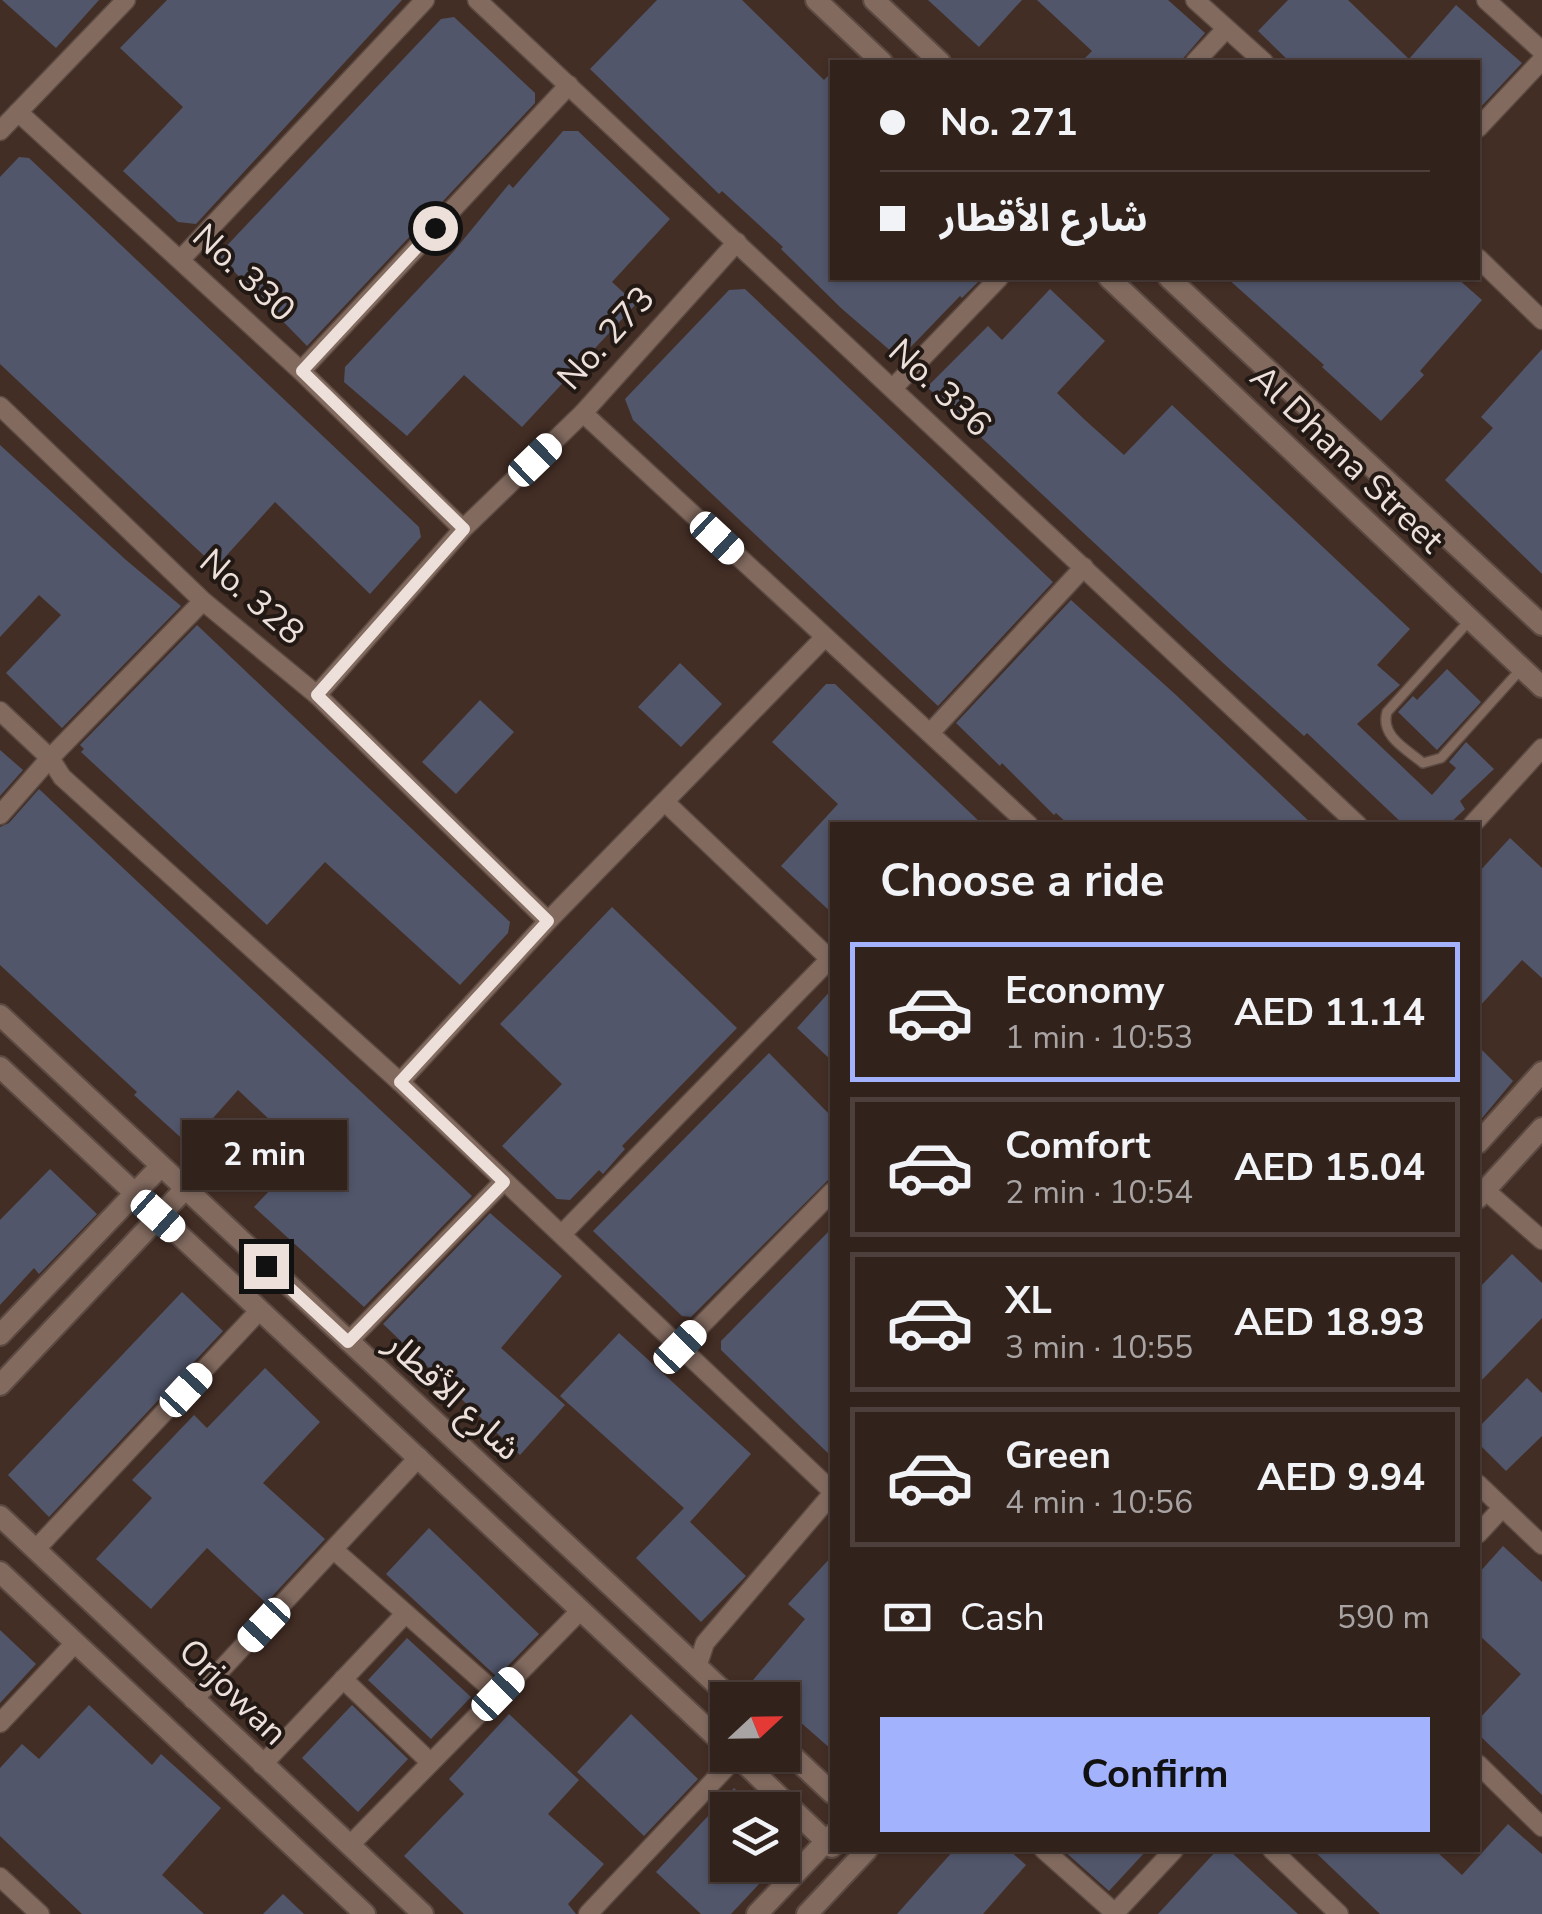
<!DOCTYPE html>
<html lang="en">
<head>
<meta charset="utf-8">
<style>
	:root { --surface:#32221c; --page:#3d2f29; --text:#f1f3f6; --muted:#a8a4a3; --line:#4d3f3b; --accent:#a2b2fd }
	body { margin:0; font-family:"Nunito Sans","Noto Sans Arabic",sans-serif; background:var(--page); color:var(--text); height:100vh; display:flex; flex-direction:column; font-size:38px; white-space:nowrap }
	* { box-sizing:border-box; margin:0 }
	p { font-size:32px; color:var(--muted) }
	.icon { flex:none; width:55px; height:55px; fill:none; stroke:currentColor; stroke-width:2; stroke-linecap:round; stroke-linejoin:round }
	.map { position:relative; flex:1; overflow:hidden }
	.panel { position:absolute; left:830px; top:822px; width:650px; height:1030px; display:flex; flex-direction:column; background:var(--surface); border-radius:0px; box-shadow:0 2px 8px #0004,0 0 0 2px var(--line) }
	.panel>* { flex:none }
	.top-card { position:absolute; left:830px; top:60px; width:650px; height:220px; border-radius:0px; box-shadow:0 2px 8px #0004,0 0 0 2px var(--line); display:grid; align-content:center; height:220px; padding:0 50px; background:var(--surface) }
	.needle { width:65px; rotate:68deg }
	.buttons { position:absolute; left:710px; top:1682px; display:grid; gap:20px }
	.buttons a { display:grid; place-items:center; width:90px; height:90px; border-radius:0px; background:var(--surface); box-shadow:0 2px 8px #0004,0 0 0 2px var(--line); font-size:50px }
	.end { position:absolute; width:45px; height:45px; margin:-22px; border:12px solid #eddfd9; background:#111; box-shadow:0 0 0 5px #111 }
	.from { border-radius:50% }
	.bubble { position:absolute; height:70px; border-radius:0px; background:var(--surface); box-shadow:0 2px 8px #0004,0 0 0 2px var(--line); font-size:32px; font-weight:700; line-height:70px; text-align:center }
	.car { position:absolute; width:30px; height:60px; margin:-30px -15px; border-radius:12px; box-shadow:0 0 8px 2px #0007; background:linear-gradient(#fff 24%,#345 0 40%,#fff 0 76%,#345 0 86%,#fff 0) }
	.top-card b { display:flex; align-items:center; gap:35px; height:95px; font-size:38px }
	.top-card b+b { border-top:2px solid var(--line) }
	.top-card i { width:25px; height:25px; background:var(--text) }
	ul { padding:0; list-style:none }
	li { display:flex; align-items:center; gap:30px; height:140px; margin:0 20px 15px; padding:0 30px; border:5px solid var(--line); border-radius:0px }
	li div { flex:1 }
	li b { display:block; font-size:38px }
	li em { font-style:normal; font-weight:700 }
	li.on { border-color:var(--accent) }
	li>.icon { width:90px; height:90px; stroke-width:1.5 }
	h2 { padding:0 50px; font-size:45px; line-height:120px }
	.pay { display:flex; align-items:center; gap:25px; height:110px; padding:0 50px; font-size:38px }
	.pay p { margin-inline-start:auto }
	.action { display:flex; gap:20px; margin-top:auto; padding:20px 50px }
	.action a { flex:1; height:115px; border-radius:0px; background:var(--accent); color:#111; font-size:40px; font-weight:700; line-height:115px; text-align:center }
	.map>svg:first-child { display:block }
	.building { fill:#51566b }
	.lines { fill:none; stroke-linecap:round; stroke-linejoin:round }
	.service-casing { stroke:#5c4a42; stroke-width:12 }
	.minor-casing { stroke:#5c4a42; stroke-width:21 }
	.tertiary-casing { stroke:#5c4a42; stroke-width:24 }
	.service { stroke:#826a5f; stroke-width:9 }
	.minor { stroke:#826a5f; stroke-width:18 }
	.tertiary { stroke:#826a5f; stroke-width:20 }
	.route { stroke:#eddfd9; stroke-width:12 }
	.labels { text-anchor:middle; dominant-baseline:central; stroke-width:8; stroke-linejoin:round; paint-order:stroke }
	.street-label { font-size:35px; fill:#eddfd9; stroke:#221915 }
</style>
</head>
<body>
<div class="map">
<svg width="1542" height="1914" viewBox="0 0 1542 1914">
	<rect width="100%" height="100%" fill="#432e25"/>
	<g class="building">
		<polygon points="2,0 99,0 56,48"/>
		<polygon points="167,0 402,0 196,224 178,222 123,171 183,107 120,48"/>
		<polygon points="657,0 742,0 824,80 832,72 832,278 982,278 962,298 960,296 904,354 893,353 841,308 781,249 783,247 722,191 719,194 590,69"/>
		<polygon points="928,0 1022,0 979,47"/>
		<polygon points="1037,0 1168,0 1205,33 1180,62 1081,62 1092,51"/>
		<polygon points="1288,0 1348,0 1409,59 1456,5 1522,63 1478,110 1478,62 1290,62 1258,31"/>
		<polygon points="454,17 535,93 535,103 307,346 218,255 441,19"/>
		<polygon points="563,131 578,131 670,219 612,282 636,304 522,427 464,375 407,436 344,382 345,367 454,251 509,184 513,188"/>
		<polygon points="19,157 29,158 419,527 421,537 370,594 275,502 216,567 0,364 0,177"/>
		<polygon points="1227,278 1457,278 1482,300 1420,371 1424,375 1381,421 1322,367 1324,365"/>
		<polygon points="745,289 1053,582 938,706 633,420 625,399 729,290"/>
		<polygon points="1050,289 1105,341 1057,393 1085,420 1124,455 1172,405 1410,629 1377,665 1400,685 1357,724 1432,795 1456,768 1449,762 1466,742 1494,769 1460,801 1465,809 1448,825 1404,825 1307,733 1304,736 1222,662 927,387 988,326 1002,340"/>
		<polygon points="1542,349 1542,574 1445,480 1493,428 1481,417"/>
		<polygon points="0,445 126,560 181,606 62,728 6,673 61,615 39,595 0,637"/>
		<polygon points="1071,600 1176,695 1313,825 1069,825 1056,813 1054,815 1002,763 1000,766 956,723"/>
		<polygon points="197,625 510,922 508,933 460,985 325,862 267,925 81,752 84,749 80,745"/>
		<polygon points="680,663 722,704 681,747 638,707"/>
		<polygon points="1447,669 1481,702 1437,750 1398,712 1413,696 1417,700"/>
		<polygon points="826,684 835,684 983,825 832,825 832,913 781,866 838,804 772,742"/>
		<polygon points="480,700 514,732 456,794 422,762"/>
		<polygon points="0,750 23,770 0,796"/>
		<polygon points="39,789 472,1196 364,1307 254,1207 305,1153 238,1090 189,1145 134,1095 137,1092 0,965 0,827 9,823"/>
		<polygon points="1510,838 1542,868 1542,978 1522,960 1478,1008 1478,873"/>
		<polygon points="612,907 737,1028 622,1146 625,1149 603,1174 599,1170 570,1200 557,1199 502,1146 562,1084 500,1024"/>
		<polygon points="832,989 832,1061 797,1028"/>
		<polygon points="1478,1046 1513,1081 1478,1123"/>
		<polygon points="769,1053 832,1117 832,1176 691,1317 682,1316 593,1231"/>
		<polygon points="50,1169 97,1214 39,1274 34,1268 0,1305 0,1220"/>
		<polygon points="490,1213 562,1276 501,1348 565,1405 520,1455 383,1324"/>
		<polygon points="832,1228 832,1457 721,1350 721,1341"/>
		<polygon points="1512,1254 1542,1283 1542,1318 1478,1384 1478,1289"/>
		<polygon points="182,1292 223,1331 49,1517 8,1475"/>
		<polygon points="619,1333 751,1454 690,1522 746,1576 701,1622 636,1558 684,1508 560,1396"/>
		<polygon points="265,1368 320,1422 263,1483 325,1539 266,1603 207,1548 151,1609 96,1559 152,1498 132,1480 194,1415 207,1428"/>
		<polygon points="1527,1378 1542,1393 1542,1436 1506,1471 1478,1443 1478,1428"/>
		<polygon points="429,1528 539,1634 497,1677 386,1574"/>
		<polygon points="1503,1546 1542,1582 1542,1795 1478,1734 1478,1720 1521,1674 1478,1634 1478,1574"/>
		<polygon points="832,1556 832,1750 782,1706 782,1700 776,1700 753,1680 805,1619 788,1604"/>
		<polygon points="0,1630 36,1664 0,1703"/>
		<polygon points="407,1638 471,1697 431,1739 368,1680"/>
		<polygon points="89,1705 152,1765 161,1754 221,1808 162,1875 204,1914 82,1914 0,1836 0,1768 22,1744 39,1759"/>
		<polygon points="352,1705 408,1759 358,1812 302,1758"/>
		<polygon points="509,1714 579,1780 548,1814 604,1864 568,1904 576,1914 464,1914 404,1856 464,1794 449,1779"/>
		<polygon points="631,1714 698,1779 644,1836 577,1772"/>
		<polygon points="734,1788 757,1810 728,1810 728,1865 777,1865 731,1914 701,1914 656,1872"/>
		<polygon points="1508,1824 1542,1854 1542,1914 1380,1914 1313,1850 1435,1850 1462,1875"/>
		<polygon points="954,1850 1009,1850 1026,1865 983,1914 897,1914"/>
		<polygon points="1063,1850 1147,1850 1109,1891"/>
		<polygon points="1217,1850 1229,1850 1298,1914 1158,1914"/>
		<polygon points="283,1894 304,1914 263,1914"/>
	</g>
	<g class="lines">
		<defs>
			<path id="service" d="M1470 620 1387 712C1380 736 1406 749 1423 763L1441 758 1522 668"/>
			<g id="minor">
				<polyline points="477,0 1358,825"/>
				<polyline points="1195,0 1264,62"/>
				<polyline points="1486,0 1542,51"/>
				<polyline points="1195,62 1226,29"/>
				<polyline points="18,112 301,371 463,529"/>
				<polyline points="1478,128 1542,60"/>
				<polyline points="0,131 126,0"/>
				<polyline points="1478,258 1542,320"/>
				<polyline points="181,259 425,0"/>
				<polyline points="301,371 569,85"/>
				<polyline points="893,388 999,278"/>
				<polyline points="0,406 203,601 317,695 548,921"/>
				<polyline points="583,413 1029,825"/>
				<polyline points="317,695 463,529 583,413 737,242"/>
				<polyline points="0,711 50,758 62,777 400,1082 832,1491"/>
				<polyline points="930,733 1084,567"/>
				<polyline points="665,802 832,961"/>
				<polyline points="0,815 50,758 203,601"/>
				<polyline points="1472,825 1542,748"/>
				<polyline points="400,1082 548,921 825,637"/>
				<polyline points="1485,1190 1542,1240"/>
				<polyline points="562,1234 830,959"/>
				<polyline points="348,1342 504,1181"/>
				<polyline points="680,1347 832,1192"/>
				<polyline points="1478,1484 1542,1545"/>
				<polyline points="1478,1534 1502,1508"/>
				<polyline points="36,1549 260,1310"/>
				<polyline points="334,1550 497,1694"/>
				<polyline points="697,1667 705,1643 832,1494"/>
				<polyline points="343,1679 429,1761"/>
				<polyline points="193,1700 419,1457"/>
				<polyline points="0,1723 75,1643"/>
				<polyline points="1478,1764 1542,1827"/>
				<polyline points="262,1765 405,1614"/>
				<polyline points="350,1845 580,1611"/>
				<polyline points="1044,1850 1115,1913"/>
				<polyline points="1272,1850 1339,1914"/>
				<polyline points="0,1877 40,1914"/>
				<polyline points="588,1914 737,1756"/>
				<polyline points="1114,1914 1174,1850"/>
			</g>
			<g id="tertiary">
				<polyline points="816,0 882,62"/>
				<polyline points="874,0 940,62"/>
				<polyline points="1109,278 1542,687"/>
				<polyline points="1169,278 1542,625"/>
				<polyline points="0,1015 733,1700"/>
				<polyline points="0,1067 728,1748"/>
				<polyline points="1478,1143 1542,1072"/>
				<polyline points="1478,1198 1542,1128"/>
				<polyline points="0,1335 160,1167"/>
				<polyline points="0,1385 184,1190"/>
				<polyline points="0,1516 423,1914"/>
				<polyline points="0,1572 365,1914"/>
				<polyline points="782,1746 832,1793"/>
				<polyline points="736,1755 832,1847"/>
				<polyline points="757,1914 832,1835"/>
				<polyline points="807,1914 867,1850"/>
			</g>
		</defs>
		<use href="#service" class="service-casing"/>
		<use href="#minor" class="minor-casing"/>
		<use href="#tertiary" class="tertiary-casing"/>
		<use href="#service" class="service"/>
		<use href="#minor" class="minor"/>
		<use href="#tertiary" class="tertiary"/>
	</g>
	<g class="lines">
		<polyline class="route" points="266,1266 348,1342 504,1182 400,1082 548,921 317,695 464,529 302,371 435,228"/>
	</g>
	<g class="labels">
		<g class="street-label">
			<text transform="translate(244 273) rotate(43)">No. 330</text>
			<text transform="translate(606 338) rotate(-48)">No. 273</text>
			<text transform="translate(940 388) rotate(43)">No. 336</text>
			<text transform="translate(1347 459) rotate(44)">Al Dhana Street</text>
			<text transform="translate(252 597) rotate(41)">No. 328</text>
			<text transform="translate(453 1396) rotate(43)">شارع الأقطار</text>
			<text transform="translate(233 1692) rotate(44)">Orjowan</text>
		</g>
	</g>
</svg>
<div class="buttons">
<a><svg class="needle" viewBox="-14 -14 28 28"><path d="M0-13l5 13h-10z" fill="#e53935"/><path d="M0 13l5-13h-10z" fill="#a8a4a3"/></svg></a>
<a><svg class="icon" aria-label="layers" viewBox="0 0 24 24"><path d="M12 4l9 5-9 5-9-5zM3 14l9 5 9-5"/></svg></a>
</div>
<i class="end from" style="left:435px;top:228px"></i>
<i class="end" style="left:266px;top:1266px"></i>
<div class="bubble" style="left:182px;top:1120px;width:165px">2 min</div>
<i class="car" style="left:535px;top:460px;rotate:46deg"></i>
<i class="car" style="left:717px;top:538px;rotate:133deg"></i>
<i class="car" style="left:158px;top:1216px;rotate:132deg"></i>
<i class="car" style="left:680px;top:1347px;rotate:44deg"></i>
<i class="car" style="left:186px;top:1390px;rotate:43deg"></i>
<i class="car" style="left:264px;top:1625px;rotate:223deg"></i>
<i class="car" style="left:498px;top:1694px;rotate:44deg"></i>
<div class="top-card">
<b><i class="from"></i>No. 271</b>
<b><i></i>شارع الأقطار</b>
</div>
<section class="panel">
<h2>Choose a ride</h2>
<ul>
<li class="on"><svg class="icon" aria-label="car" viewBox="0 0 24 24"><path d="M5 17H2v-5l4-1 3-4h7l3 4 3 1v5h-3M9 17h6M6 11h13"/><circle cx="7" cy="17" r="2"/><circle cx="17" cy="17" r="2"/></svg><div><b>Economy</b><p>1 min · 10:53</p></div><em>AED 11.14</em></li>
<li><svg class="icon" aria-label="car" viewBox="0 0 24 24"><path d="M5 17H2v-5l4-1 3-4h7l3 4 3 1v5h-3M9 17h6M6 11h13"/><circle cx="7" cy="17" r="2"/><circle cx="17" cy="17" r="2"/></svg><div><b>Comfort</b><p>2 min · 10:54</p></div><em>AED 15.04</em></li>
<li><svg class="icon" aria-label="car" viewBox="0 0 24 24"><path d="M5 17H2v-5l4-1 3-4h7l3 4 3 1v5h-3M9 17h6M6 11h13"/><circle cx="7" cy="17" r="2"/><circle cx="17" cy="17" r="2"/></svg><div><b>XL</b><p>3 min · 10:55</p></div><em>AED 18.93</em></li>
<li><svg class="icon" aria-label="car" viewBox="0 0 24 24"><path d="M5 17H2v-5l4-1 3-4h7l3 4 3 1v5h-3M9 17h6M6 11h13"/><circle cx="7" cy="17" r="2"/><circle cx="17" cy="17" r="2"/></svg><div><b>Green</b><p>4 min · 10:56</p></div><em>AED 9.94</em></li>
</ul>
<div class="pay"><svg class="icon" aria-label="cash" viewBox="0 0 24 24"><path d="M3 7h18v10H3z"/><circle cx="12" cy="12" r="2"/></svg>Cash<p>590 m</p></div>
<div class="action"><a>Confirm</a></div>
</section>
</div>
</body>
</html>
